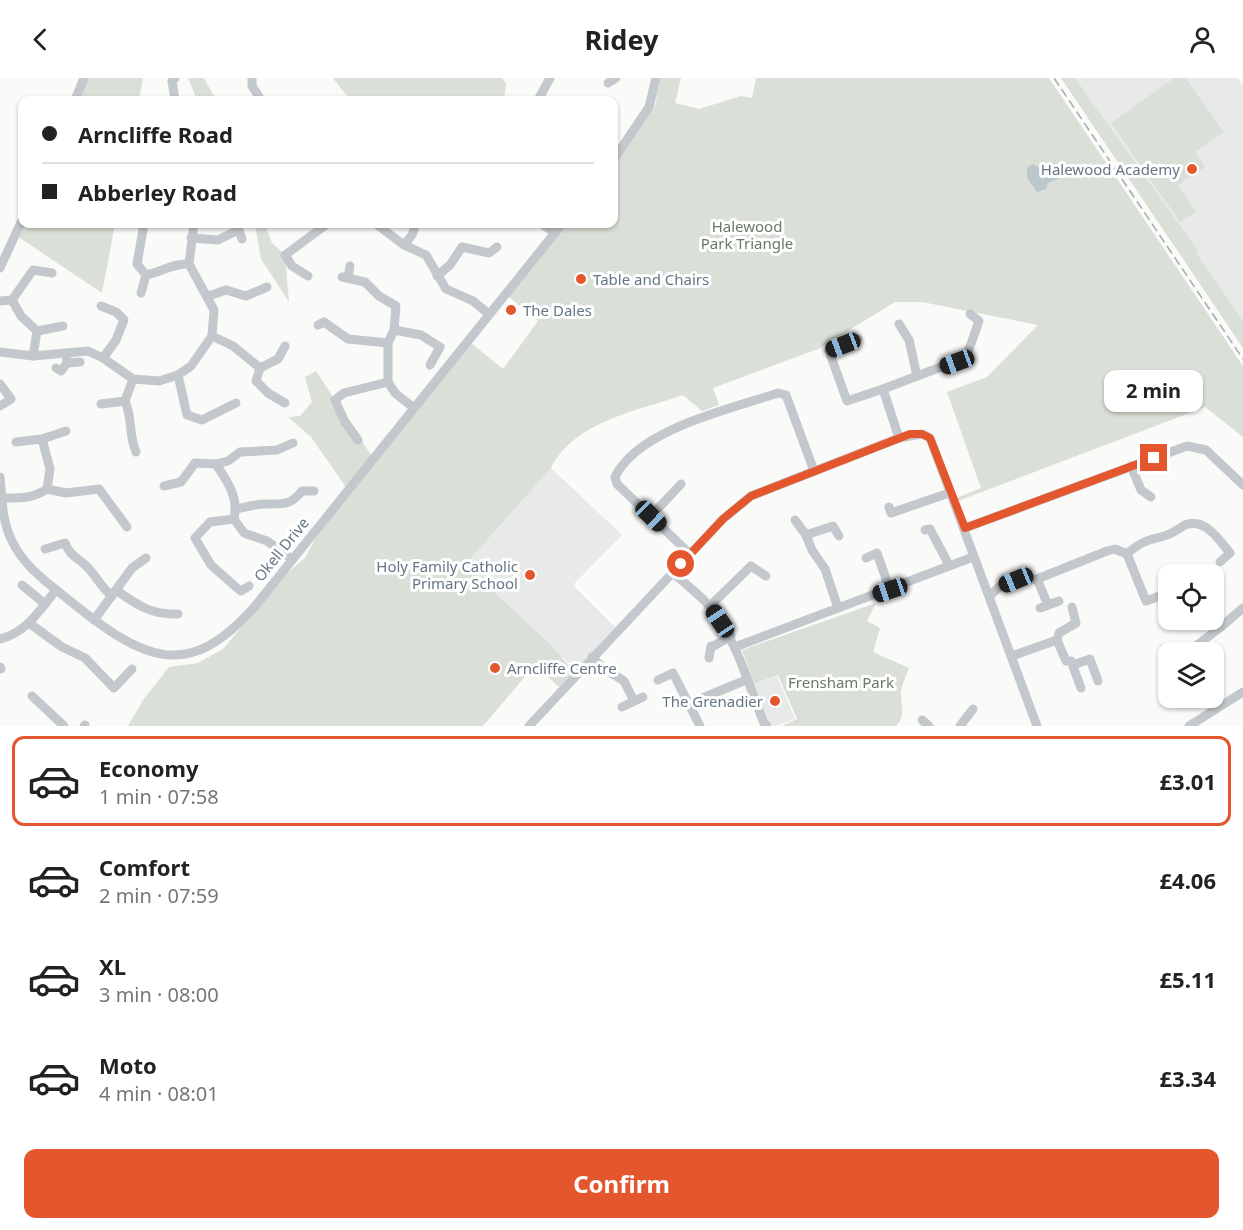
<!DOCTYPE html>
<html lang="en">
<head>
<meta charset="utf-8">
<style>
	:root { --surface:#fff; --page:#f2f2f2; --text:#222; --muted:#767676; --line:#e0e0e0; --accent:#e4572e }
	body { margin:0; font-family:"Noto Sans",sans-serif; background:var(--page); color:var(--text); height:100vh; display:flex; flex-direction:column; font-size:22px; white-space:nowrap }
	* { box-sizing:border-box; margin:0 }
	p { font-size:20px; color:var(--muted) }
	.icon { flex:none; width:33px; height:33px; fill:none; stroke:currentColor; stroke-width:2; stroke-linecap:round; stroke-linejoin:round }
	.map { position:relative; height:648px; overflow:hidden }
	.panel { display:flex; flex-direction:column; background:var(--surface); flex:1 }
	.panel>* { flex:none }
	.guide { position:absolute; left:18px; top:18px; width:600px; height:132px; border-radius:12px; box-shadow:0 2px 4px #0004; display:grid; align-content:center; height:132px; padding:0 24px; background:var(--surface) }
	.fabs { position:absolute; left:1158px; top:486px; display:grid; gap:12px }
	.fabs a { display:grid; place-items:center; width:66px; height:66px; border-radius:12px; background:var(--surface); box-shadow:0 2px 4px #0004; font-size:30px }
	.end { position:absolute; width:27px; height:27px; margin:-14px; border:8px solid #e4572e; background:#fff; box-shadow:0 0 0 3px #fff }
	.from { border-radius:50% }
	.bubble { position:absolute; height:42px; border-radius:12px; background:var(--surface); box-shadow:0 2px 4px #0004; font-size:20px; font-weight:700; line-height:42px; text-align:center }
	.car { position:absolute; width:18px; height:36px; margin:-18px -9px; border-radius:8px; box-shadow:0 0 4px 2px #0007; background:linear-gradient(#222 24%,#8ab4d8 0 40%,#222 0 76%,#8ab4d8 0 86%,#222 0) }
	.guide b { display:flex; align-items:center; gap:21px; height:57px; font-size:22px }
	.guide b+b { border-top:2px solid var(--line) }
	.guide i { width:15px; height:15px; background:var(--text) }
	ul { padding:10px 0 0; list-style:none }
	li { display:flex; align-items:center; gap:18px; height:90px; margin:0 12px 9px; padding:0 12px; border:3px solid transparent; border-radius:12px }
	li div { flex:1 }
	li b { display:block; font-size:22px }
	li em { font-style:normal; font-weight:700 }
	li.on { border-color:var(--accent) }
	li>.icon { width:54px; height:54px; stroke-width:1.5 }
	.cta { display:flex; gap:12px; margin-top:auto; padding:12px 24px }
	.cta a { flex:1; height:69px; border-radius:12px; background:var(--accent); color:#fff; font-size:24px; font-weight:700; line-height:69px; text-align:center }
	header { display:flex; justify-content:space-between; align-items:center; height:78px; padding:0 24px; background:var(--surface); font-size:27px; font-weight:700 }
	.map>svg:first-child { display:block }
	.built { fill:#e8e9e9 }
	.green { fill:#dadfd7 }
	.water { fill:#bbc7cb }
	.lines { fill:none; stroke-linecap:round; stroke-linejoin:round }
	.minor { stroke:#c3c8cc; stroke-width:9 }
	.rail { stroke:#a2aab0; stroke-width:1.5; stroke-dasharray:9 4.5; stroke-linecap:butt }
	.route { stroke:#e4572e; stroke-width:8 }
	.poi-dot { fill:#e4572e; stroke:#fff; stroke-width:2 }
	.labels { text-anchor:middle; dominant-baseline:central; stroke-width:6; stroke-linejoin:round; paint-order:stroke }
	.poi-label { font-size:15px; fill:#657683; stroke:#fff; text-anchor:end }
	.park-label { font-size:15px; fill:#687a64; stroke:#fff }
	.street-label { font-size:15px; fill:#657683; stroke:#fff }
</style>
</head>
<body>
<header><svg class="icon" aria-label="back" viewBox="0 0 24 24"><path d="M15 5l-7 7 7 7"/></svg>Ridey<svg class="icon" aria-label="person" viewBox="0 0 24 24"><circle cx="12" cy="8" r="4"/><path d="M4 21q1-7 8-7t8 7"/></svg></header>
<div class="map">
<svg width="1243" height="648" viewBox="0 0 1243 648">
	<rect width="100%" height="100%" fill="#fafaf8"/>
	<g class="built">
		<polygon points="1075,0 1238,0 1243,8 1243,243 1197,176 1199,174"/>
		<polygon points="551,390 622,457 573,507 615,549 576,592 465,487"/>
		<polygon points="777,598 795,641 774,648 768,644 754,606"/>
	</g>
	<g class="green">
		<polygon points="81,0 143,0 139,22 72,22"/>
		<polygon points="188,0 204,0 216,22 197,22"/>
		<polygon points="333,0 502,0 506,5 504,22 350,22"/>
		<path d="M660 0H681L675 25 699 31 741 18 752 20 756 0H1049L1243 288V359L1205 329 958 423 957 420 981 410 947 314 987 299 1038 247 922 224H895L818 271 713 310 719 327 702 333 683 317C637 333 575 343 551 390L465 487 553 569 574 594 559 609 535 587 483 648H128L143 622 169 589 198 585 223 571 287 495 305 480 316 459 471 265 503 291 538 243 509 219 565 146H614V84L655 28Z"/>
		<polygon points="1061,0 1075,0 1199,174 1197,176 1243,243 1243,270"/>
		<polygon points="1174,0 1185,0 1224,54 1195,74 1205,89 1178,107 1196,134 1180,144 1111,45"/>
		<polygon points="22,146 115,146 102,215 17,158"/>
		<polygon points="255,146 265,146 272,165 285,177 289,224 261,181"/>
		<polygon points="316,293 373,380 348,412 311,359 288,339 300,338 312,324 305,299"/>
		<path d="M876 525 867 543 880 550 873 574 909 590C906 597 902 607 901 614 901 627 906 638 896 648H782L797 641 778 597 754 606 742 572Z"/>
	</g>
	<polygon class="water" points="1052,84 1066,92 1066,97 1048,105 1046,111 1037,114 1027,100 1027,90 1032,86 1040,90 1043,85"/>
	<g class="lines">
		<g class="minor">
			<polyline points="252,0 252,8 261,22"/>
			<polyline points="608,5 616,0"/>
			<polyline points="75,22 84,0"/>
			<polyline points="175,22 172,3 175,0"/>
			<polyline points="538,22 550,0"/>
			<polyline points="614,81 649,29 656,0"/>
			<polyline points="142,146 143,152 137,186 146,197"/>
			<polyline points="237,146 242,161"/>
			<polyline points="376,146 404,167 426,177 446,211 473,223 489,236"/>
			<polyline points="542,146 555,155"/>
			<polyline points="191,160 218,162 238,152"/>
			<polyline points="404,167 412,157 416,146"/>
			<polyline points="0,190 22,142"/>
			<polyline points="308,198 292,188 285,177 327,146"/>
			<polyline points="437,198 450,187 462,169 489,175 497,169"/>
			<polyline points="342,199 365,204 379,218 396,228 394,252 388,265 388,304 395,315 414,330"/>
			<polyline points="348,200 350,188"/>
			<path d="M141 215 146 197C161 194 174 185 189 186"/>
			<polyline points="209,218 226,212 246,218 267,209"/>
			<polyline points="12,222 33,192 52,195"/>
			<polyline points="0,223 12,222 21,238 37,253 33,278"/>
			<polyline points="101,228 116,234 124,242 116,262 103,280"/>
			<polyline points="899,246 909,262 917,298"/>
			<polyline points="318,247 324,244 348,261 388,265"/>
			<polyline points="394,252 421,257 440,269 430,287"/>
			<polyline points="37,253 63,248"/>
			<polyline points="212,258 233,268 260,290 278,281 285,268"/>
			<polyline points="858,261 829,273 847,323 883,311 899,360"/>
			<polyline points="0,274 33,278 88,273 103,280 133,301 159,303 178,297 191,288 212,258 214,232 189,186 194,146"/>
			<polyline points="67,285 80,284"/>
			<polyline points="56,290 61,293 67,285 66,275"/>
			<polyline points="260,290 256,303 268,315 285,325"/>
			<polyline points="178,297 187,337 202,342 236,325"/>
			<path d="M133 301 125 323C133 342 128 354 136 374"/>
			<polyline points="0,306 11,321 0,328"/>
			<polyline points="883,311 962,281 967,277 979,243 970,236"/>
			<polyline points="101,326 125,323"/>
			<polyline points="42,361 50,391 47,411"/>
			<polyline points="358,362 345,344 335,322 344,315 388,304"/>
			<polyline points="16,364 42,361 66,353"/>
			<path d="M216 386C228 404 239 420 234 441L244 455 267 463 292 481"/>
			<polyline points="1131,388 1141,412 1151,419"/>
			<path d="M0 399C2 420 2 442 11 461 23 488 48 505 70 523 141 580 187 607 256 527L562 146"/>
			<polyline points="164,408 181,404 195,385 216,386 228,383 240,374 277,372 293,365"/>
			<path d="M2 420C19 420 32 421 47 411L66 415 99 411 127 449"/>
			<polyline points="889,429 891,435 949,415"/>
			<path d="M236 431C246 429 256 426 265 426 283 426 290 428 302 413H314"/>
			<polyline points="651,438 681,406"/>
			<polyline points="234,441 210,444 195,460 211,487 237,510 241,513 249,508"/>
			<polyline points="795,442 806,457"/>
			<polyline points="965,450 1187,368 1206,372 1243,407"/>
			<polyline points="925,452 930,451 949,487"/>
			<path d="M45 471 65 465C70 479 81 481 90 492 98 501 102 510 112 518"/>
			<path d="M690 476 617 406 615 399C638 351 730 331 778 315L786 317 814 393"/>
			<polyline points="1127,476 1146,523 1168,515"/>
			<polyline points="866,480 877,475 890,512"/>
			<path d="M673 495C685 506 701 517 711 530 737 563 748 606 764 645L767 648"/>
			<polyline points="1037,501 1048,527"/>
			<polyline points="22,507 45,526"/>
			<path d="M116 512C137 527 151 537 178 536"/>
			<path d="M990 518 999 509 1016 502 1037 501 1107 473 1115 471 1127 476C1140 464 1148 462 1164 458 1172 456 1178 451 1185 447 1205 439 1219 462 1230 475L1220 484"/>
			<polyline points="710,528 751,488 766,498"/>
			<polyline points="838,530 825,491 812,472 806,457 833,448 839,458"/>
			<polyline points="1040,530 1059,523"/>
			<polyline points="94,542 132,490 146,480"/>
			<polyline points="29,545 62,569 85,580 114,610 132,591"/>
			<polyline points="1221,549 1243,530"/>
			<path d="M0 561C26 555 41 531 56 512"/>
			<polyline points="1057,562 1059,555 1076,545 1072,529"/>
			<polyline points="712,569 731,558"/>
			<polyline points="735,569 973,479"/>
			<polyline points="1164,571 1168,575"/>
			<polyline points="1181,574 1197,567 1221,549 1214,539"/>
			<polyline points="1012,578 1057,562 1066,583 1071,583 1081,610"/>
			<polyline points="592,579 602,589 624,603 634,623"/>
			<polyline points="709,580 711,568"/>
			<polyline points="1073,587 1090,581 1098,603"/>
			<polyline points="0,589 1,591"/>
			<polyline points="658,602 673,595 700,648"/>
			<polyline points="32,618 64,648"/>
			<polyline points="688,626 746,602"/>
			<polyline points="622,629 643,619"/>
			<polyline points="922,642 929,648"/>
			<polyline points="84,648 85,647"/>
			<polyline points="529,648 723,441 751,418 899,360 922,356 930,360 1037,648"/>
			<polyline points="960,648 973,631"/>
			<polyline points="1189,648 1243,614"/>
		</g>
		<polyline class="rail" points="1054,0 1243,281"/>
	</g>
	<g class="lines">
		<polyline class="route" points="681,486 723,441 751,418 910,356 922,356 930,360 965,450 1154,380"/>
	</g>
	<g class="poi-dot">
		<circle cx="1192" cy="91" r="6"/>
		<circle cx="581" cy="201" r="6"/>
		<circle cx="511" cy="232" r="6"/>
		<circle cx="530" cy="497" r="6"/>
		<circle cx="495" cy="590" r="6"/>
		<circle cx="775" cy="623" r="6"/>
	</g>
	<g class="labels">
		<g class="poi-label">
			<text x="1180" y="91">Halewood Academy</text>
			<text x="593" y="201" text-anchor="start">Table and Chairs</text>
			<text x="523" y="232" text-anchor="start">The Dales</text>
			<text x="518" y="488">Holy Family Catholic<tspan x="518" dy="17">Primary School</tspan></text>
			<text x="507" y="590" text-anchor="start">Arncliffe Centre</text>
			<text x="763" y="623">The Grenadier</text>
		</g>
		<g class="park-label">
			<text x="747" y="148">Halewood<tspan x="747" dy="17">Park Triangle</tspan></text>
			<text x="841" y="604">Frensham Park</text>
		</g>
		<g class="street-label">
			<text transform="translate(281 471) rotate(-51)">Okell Drive</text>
		</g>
	</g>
</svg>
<div class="fabs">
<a><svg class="icon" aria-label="locate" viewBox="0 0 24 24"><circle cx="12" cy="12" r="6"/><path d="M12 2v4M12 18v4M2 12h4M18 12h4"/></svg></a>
<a><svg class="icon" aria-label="layers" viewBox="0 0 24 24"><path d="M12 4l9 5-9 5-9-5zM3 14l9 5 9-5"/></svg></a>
</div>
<i class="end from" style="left:681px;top:486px"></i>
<i class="end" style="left:1154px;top:380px"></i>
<div class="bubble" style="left:1104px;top:292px;width:99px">2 min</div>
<i class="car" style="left:843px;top:267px;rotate:249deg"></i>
<i class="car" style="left:957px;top:284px;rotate:250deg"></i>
<i class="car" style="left:651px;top:438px;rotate:134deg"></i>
<i class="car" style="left:1016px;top:502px;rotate:248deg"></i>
<i class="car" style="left:890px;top:512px;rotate:251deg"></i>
<i class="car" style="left:720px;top:543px;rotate:326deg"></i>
<div class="guide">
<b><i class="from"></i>Arncliffe Road</b>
<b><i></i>Abberley Road</b>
</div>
</div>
<section class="panel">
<ul>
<li class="on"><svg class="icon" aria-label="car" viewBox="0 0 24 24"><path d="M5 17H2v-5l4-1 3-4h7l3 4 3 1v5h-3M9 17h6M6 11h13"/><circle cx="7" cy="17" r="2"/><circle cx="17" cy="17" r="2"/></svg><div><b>Economy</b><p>1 min · 07:58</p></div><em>£3.01</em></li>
<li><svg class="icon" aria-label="car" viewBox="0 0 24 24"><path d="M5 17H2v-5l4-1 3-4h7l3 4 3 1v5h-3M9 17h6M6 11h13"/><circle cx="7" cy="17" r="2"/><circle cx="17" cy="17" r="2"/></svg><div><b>Comfort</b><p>2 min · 07:59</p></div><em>£4.06</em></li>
<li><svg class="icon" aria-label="car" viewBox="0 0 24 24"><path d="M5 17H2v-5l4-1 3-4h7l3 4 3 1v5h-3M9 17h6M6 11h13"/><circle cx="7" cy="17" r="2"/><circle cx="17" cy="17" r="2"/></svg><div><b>XL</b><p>3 min · 08:00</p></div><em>£5.11</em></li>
<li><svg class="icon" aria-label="car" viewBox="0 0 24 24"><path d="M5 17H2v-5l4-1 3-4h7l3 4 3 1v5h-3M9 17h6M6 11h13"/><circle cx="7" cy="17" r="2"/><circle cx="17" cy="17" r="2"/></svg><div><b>Moto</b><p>4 min · 08:01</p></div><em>£3.34</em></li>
</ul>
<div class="cta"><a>Confirm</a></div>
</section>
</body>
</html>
